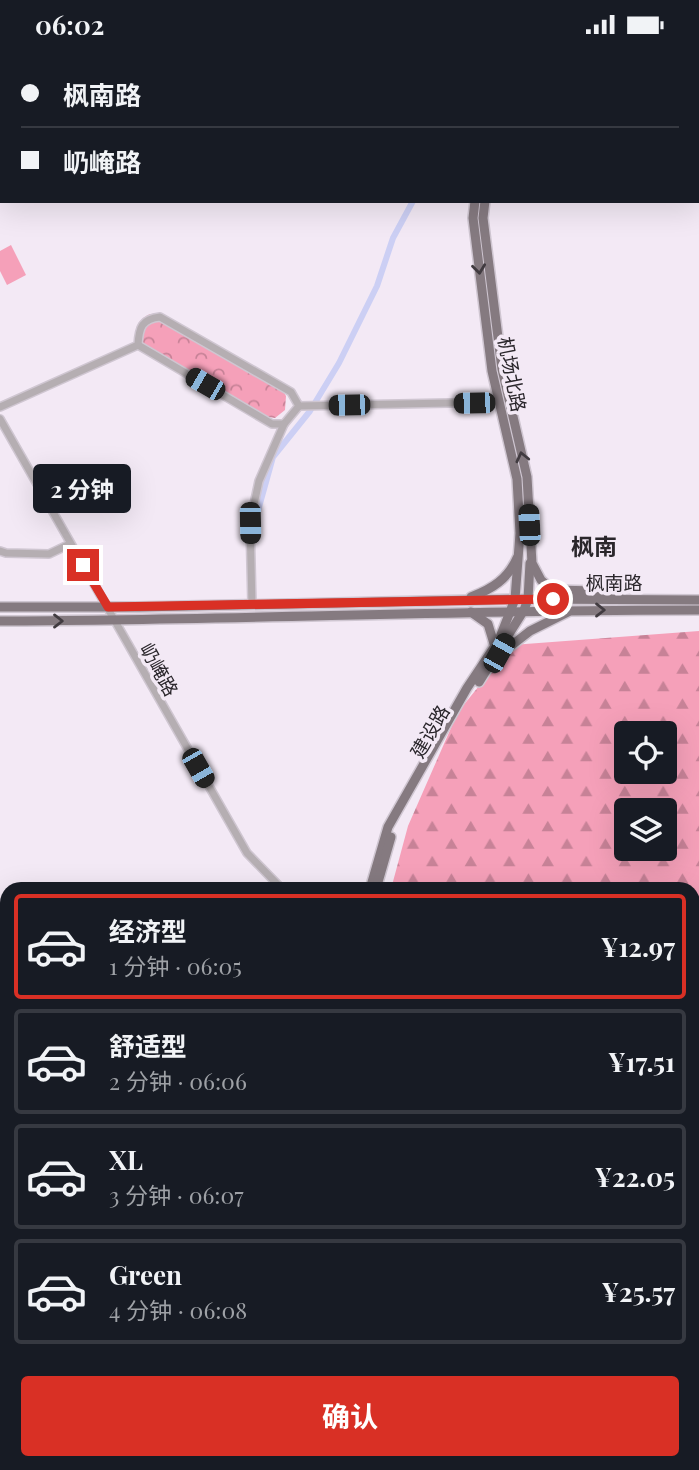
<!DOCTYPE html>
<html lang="zh">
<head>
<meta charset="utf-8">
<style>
	:root { --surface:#171b24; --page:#242831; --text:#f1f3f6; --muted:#9ea1a6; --line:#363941; --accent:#d93025 }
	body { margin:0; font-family:"Playfair Display","Noto Sans SC",serif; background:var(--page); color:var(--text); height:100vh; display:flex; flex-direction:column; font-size:26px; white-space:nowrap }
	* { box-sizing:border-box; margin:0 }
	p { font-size:23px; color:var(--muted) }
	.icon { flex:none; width:38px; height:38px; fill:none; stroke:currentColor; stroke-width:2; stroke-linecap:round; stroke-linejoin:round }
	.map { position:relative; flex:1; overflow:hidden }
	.details { position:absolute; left:0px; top:833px; width:700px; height:588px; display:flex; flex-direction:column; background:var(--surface); border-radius:21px 21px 0 0; box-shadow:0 7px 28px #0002 }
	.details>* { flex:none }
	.top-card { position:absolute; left:0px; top:0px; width:700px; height:154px; box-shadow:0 7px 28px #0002; display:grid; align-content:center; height:154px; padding:0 21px; background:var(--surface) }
	.buttons { position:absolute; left:614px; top:672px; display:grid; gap:14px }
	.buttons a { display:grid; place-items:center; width:63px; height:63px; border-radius:7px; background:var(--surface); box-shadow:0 7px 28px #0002; font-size:35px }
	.end { position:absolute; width:32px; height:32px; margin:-16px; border:9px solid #d93025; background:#fff; box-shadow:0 0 0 4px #fff }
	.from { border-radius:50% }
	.bubble { position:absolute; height:49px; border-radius:7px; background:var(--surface); box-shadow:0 7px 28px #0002; font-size:23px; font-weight:700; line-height:49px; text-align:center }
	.car { position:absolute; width:21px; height:42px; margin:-21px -10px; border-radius:9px; box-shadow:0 0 5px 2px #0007; background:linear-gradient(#222 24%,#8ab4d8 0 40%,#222 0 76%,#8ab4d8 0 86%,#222 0) }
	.top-card b { display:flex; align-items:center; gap:24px; height:66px; font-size:26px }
	.top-card b+b { border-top:2px solid var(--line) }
	.top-card i { width:18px; height:18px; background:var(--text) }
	ul { padding:12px 0 0; list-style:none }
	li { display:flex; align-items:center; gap:21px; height:105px; margin:0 14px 10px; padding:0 7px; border:4px solid var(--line); border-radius:7px }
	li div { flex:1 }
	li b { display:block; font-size:26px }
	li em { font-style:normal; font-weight:700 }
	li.active { border-color:var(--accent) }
	li>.icon { width:63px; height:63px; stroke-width:1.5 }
	.cta { display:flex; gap:14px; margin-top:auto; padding:14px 21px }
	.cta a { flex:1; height:80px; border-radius:7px; background:var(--accent); color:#fff; font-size:28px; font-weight:700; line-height:80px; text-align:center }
	.status { display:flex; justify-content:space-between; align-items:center; height:49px; padding:0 35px; background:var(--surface); direction:ltr }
	.status svg { height:19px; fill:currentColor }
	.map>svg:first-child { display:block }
	.forest { fill:url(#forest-firs); fill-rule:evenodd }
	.park { fill:url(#park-crowns) }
	.pitch { fill:#f5a0b9 }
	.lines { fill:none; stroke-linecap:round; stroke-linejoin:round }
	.canal { stroke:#cccff4; stroke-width:6 }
	.major-tunnel { stroke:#cbc2cd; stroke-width:9; stroke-dasharray:9 4.5; stroke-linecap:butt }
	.minor-casing { stroke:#cfc6d1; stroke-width:10 }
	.major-casing { stroke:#cfc6d1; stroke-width:12 }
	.minor { stroke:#b5aeb2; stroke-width:7 }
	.major { stroke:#857a80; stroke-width:9 }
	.oneway { stroke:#413b40 }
	.route { stroke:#d93025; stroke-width:9 }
	.labels { text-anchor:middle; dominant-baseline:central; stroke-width:7; stroke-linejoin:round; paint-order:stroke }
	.street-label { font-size:19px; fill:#2a262b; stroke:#f3e9f5 }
	.quarter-label { font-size:23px; font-weight:bold; fill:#2a262b; stroke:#f3e9f5 }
</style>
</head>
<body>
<div class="status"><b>06:02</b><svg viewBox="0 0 49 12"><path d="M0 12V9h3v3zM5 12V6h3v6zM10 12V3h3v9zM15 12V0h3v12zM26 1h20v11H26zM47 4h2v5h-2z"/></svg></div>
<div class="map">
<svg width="699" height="1421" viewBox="0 0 699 1421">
	<defs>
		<pattern id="forest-firs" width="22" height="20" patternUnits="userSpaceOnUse" patternTransform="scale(1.75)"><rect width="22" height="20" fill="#f5a0b9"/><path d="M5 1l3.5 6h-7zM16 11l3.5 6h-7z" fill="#c78297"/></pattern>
		<pattern id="park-crowns" width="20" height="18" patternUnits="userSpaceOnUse" patternTransform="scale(1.75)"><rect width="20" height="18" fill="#f5a0b9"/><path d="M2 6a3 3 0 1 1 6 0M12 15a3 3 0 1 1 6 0" fill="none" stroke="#c78297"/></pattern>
	</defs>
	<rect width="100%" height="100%" fill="#f3e9f5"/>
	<g class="forest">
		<path d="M699 582V1421H615L611 1414H693V840H391L408 777 458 663 512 596ZM626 684H665V723H626ZM626 761H665V800H626Z"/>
		<polygon points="4,985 7,985 7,1414 64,1414 63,1421 0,1421 0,987"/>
	</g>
	<g class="park">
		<path d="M150 265 157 266 283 342 286 347 285 361 275 369 262 367 141 293C131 281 138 271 150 265Z"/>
		<polygon points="518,1414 608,1414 611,1421 521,1421"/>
	</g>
	<polygon class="pitch" points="11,196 26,226 7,236 0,222 0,202"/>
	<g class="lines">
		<g class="canal">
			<polyline points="380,0 387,2"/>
			<polyline points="531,2 531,0"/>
			<polyline points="698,136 699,136"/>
			<polyline points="254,476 273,408 310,362 339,314 377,237 393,189 413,152"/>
		</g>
		<g class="major-tunnel">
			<polyline points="0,1143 7,1143"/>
			<polyline points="0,1162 7,1162"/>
		</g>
		<defs>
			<g id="minor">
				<polyline points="74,2 75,0"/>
				<polyline points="138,296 272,375 284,375 299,357"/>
				<path d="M0 358 138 296C139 278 142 270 160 268L291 343 299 357 499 353"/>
				<polyline points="0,370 247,804 282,840"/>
				<polyline points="0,502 6,504 49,505 70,495"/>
				<polyline points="252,556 250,474 259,432 284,375"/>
				<polyline points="192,1414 195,1421"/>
				<polyline points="511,1414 514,1421"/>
				<polyline points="345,1421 358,1414"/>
				<polyline points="479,1421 493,1414"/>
			</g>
			<g id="major">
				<polyline points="495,2 495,0"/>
				<polyline points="505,2 505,0"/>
				<polyline points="698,75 699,75"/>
				<polyline points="0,102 2,101"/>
				<polyline points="485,152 483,169 502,320 527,428 532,514 541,531 552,541 598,542 619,547"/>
				<path d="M471 548C492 540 508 530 517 509"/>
				<polyline points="0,558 139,558 528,550 699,551"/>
				<polyline points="471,563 488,575 495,598"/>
				<path d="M0 572C233 571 466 561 699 561"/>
				<polyline points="503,603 530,582 568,563"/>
				<polyline points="479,633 524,561 528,550 530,514"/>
				<polyline points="370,840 388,778 467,639 499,591 515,550 520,484 517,430 492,322 473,169 475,152"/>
				<polyline points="376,840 391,788"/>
				<polyline points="331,1414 335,1421"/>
				<polyline points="338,1414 342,1421"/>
			</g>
		</defs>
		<use href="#minor" class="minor-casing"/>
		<use href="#major" class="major-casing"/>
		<use href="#minor" class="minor"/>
		<use href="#major" class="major"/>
	</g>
	<defs><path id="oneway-chevron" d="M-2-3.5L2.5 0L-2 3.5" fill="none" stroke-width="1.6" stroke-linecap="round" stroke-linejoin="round" transform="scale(1.75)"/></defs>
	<g class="oneway">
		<use href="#oneway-chevron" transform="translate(479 220) rotate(83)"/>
		<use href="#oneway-chevron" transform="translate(522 408) rotate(-103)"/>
		<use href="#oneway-chevron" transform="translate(600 561)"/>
		<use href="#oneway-chevron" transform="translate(58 572)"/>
	</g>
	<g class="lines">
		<polyline class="route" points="83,516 108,558 553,550"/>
	</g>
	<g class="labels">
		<g class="street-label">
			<text transform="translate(513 325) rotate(79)">机场北路</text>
			<text x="614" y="533">枫南路</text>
			<text transform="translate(160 620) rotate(61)">屷崦路</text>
			<text transform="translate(429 682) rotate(-60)">建设路</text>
		</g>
		<g class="quarter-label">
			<text x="594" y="496">枫南</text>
		</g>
	</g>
</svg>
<div class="buttons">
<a><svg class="icon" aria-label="locate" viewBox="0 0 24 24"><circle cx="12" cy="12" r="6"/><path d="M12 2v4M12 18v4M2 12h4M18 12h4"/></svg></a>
<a><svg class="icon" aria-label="layers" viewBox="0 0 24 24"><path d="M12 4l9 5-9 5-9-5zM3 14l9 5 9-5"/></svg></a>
</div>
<i class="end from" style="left:553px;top:550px"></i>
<i class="end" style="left:83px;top:516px"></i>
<div class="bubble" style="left:33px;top:415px;width:98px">2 分钟</div>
<i class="car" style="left:205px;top:335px;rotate:300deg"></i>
<i class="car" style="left:474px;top:354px;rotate:269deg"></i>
<i class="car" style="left:349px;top:356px;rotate:269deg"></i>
<i class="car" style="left:250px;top:474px;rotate:179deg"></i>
<i class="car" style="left:529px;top:476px;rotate:357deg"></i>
<i class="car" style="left:499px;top:604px;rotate:29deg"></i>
<i class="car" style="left:198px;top:719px;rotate:150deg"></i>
<div class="top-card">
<b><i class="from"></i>枫南路</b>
<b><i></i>屷崦路</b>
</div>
<section class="details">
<ul>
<li class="active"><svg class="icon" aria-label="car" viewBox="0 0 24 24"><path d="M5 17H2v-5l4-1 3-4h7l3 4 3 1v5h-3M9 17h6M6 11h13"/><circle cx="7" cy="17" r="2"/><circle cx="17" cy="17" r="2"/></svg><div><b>经济型</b><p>1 分钟 · 06:05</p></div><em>¥12.97</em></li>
<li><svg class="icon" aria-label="car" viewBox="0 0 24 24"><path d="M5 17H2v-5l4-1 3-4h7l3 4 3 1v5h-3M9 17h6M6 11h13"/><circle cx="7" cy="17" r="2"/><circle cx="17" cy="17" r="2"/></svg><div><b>舒适型</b><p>2 分钟 · 06:06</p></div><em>¥17.51</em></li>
<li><svg class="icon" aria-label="car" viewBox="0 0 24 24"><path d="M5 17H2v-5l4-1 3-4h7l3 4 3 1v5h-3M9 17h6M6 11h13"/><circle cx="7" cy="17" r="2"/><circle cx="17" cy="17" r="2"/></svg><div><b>XL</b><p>3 分钟 · 06:07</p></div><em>¥22.05</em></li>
<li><svg class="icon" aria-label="car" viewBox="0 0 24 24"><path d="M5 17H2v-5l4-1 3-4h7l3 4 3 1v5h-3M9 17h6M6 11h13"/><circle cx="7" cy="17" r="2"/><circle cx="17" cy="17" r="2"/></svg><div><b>Green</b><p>4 分钟 · 06:08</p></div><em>¥25.57</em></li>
</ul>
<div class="cta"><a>确认</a></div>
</section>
</div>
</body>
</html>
